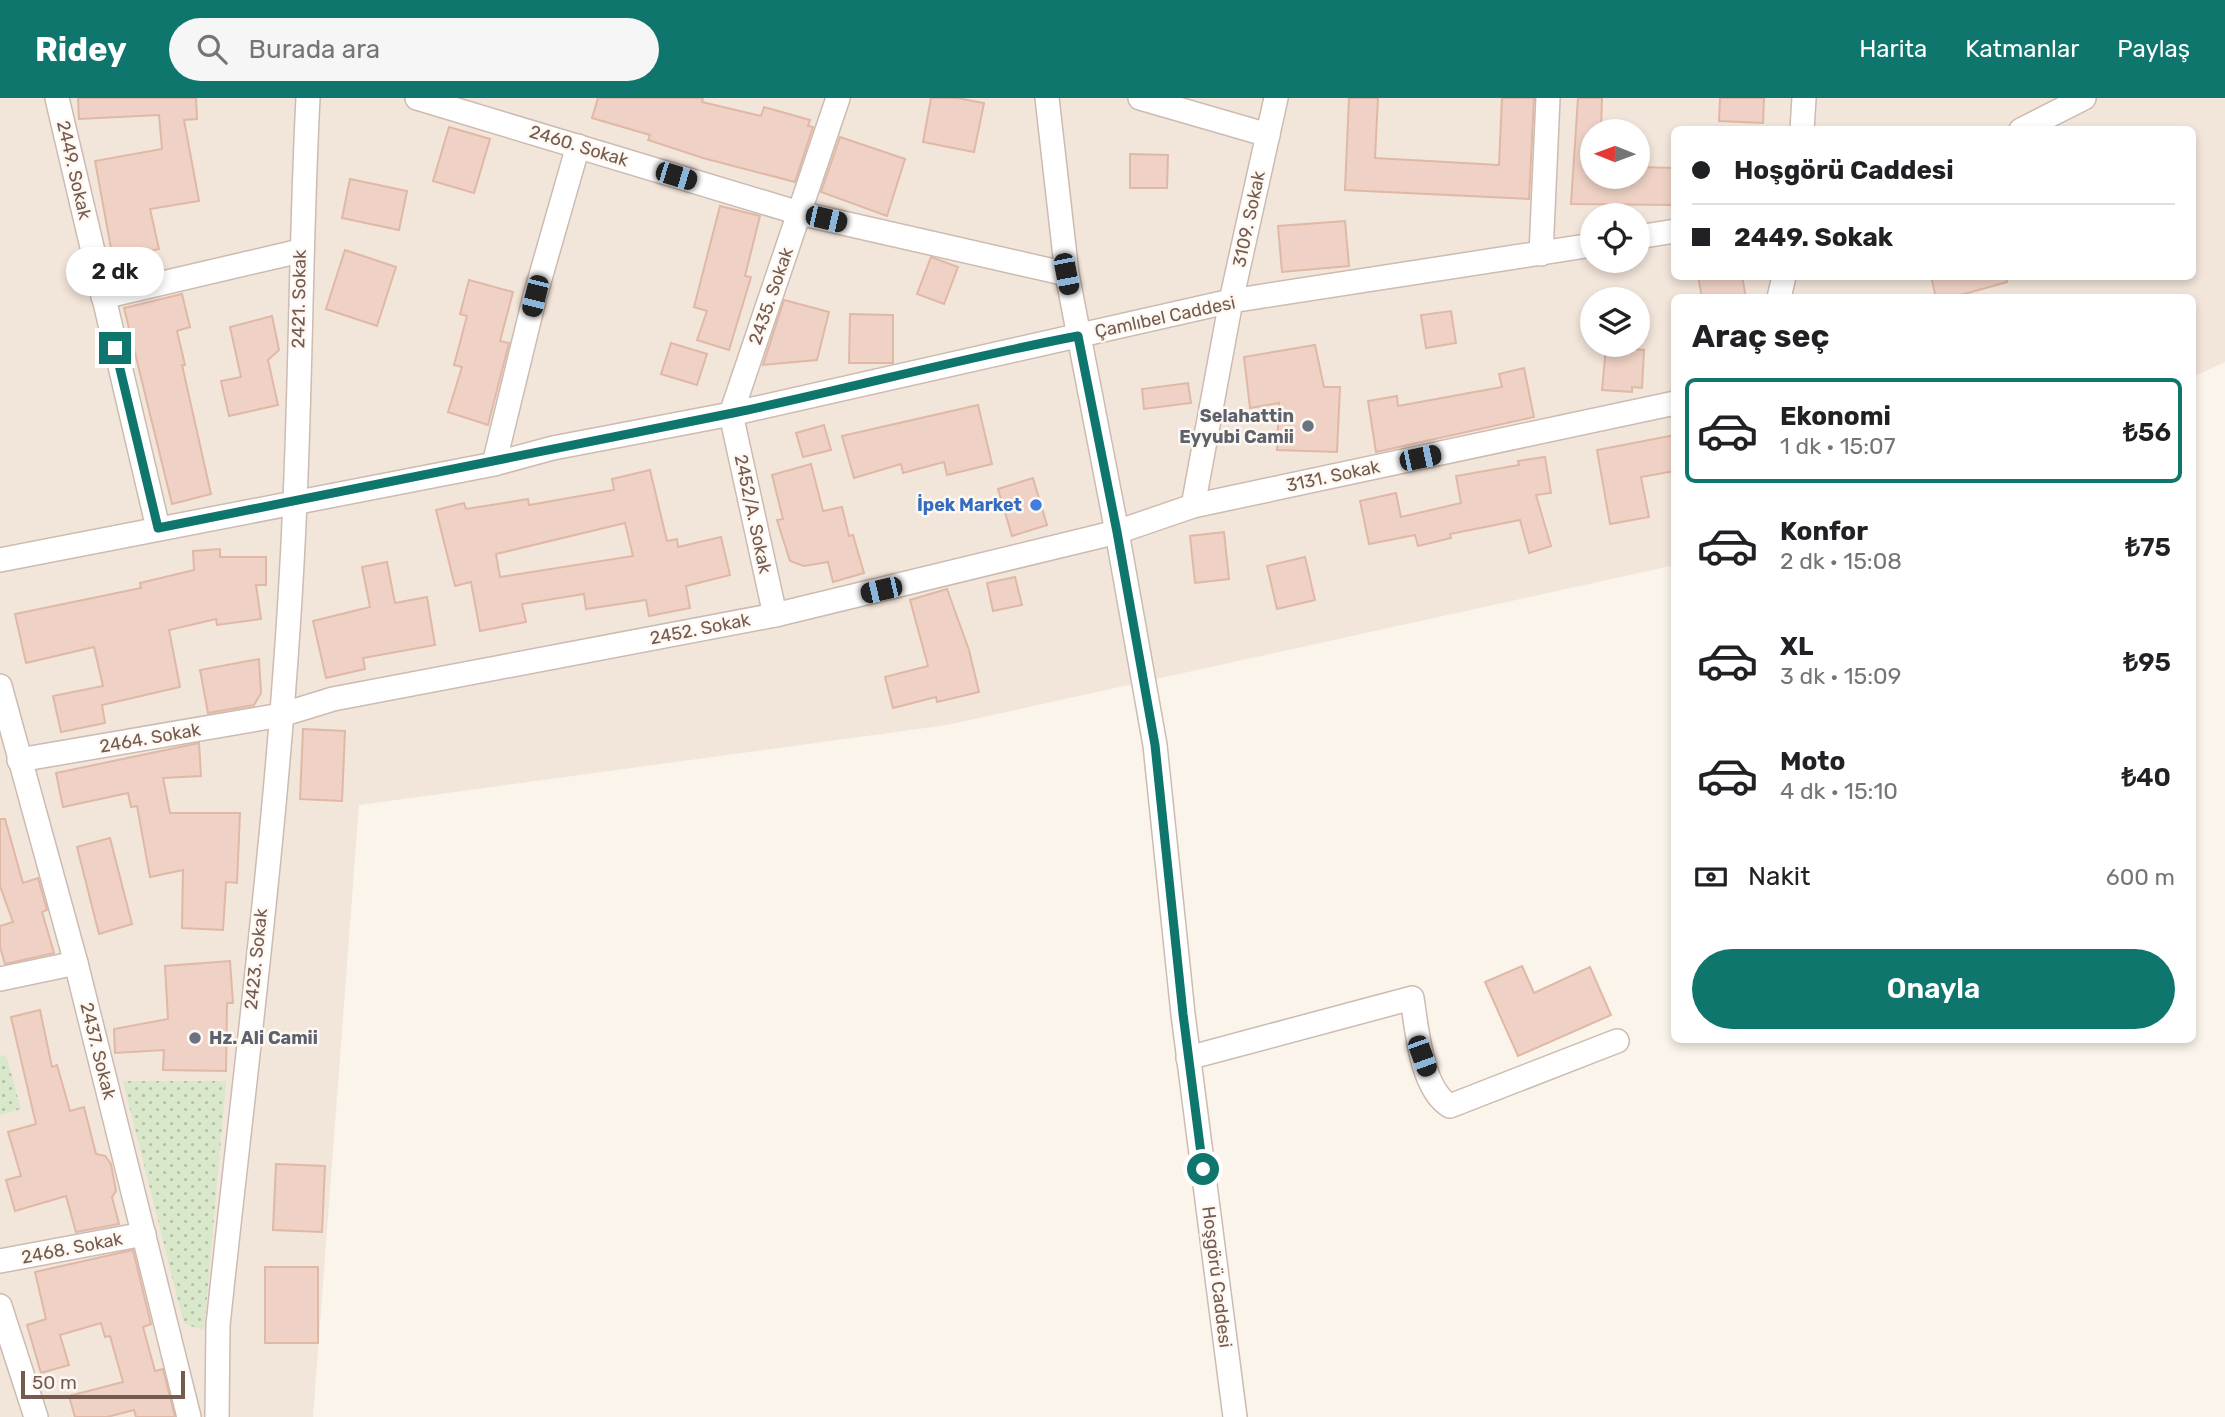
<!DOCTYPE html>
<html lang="tr">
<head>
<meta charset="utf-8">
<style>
	:root { --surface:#fff; --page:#f6f6f6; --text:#202124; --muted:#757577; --line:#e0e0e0; --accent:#0f766e }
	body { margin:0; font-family:Rubik,sans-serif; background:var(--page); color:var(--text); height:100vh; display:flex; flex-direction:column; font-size:26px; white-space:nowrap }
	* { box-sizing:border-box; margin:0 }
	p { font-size:23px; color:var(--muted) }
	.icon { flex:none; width:38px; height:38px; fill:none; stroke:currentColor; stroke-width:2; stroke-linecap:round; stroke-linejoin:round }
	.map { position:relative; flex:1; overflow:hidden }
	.side { position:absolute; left:1671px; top:196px; width:525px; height:749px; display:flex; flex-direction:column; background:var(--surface); border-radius:10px; box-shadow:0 4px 10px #0003 }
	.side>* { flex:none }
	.top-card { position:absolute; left:1671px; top:28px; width:525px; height:154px; border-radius:10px; box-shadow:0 4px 10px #0003; display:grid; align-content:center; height:154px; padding:0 21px; background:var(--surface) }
	.needle { width:46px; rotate:271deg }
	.controls { position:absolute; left:1580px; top:21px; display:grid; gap:14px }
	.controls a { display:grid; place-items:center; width:70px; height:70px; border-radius:50%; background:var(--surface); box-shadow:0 4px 10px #0003; font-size:35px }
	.scale { position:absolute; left:21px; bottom:18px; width:164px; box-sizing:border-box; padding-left:7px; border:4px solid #755a50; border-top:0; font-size:19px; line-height:24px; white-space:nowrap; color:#755a50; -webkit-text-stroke:5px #fef8f2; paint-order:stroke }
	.end { position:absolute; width:32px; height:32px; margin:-16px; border:9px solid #0f766e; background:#fff; box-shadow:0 0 0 4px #fff }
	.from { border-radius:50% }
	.bubble { position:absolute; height:49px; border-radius:24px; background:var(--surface); box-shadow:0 4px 10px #0003; font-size:23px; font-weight:600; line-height:49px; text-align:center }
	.car { position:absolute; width:21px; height:42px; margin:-21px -10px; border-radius:9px; box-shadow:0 0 5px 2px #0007; background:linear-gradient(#222 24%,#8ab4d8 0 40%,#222 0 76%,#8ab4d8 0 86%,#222 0) }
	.top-card b { display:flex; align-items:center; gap:24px; height:66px; font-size:26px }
	.top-card b+b { border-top:2px solid var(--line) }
	.top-card i { width:18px; height:18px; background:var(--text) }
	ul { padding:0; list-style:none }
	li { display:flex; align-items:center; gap:21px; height:105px; margin:0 14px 10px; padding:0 7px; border:4px solid transparent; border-radius:10px }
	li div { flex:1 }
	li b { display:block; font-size:26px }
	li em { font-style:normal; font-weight:600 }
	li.on { border-color:var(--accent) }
	li>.icon { width:63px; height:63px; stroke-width:1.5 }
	h2 { padding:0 21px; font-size:32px; line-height:84px }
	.pay { display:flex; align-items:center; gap:18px; height:77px; padding:0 21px; font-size:26px }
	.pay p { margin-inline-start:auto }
	.primary-button { display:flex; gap:14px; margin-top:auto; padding:14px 21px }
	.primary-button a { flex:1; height:80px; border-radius:42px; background:var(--accent); color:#fff; font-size:28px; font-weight:600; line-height:80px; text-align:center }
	header { display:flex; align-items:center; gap:42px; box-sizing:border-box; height:98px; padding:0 35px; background:var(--accent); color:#fff }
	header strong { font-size:33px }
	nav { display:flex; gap:38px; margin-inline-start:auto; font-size:24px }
	.search { width:490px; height:63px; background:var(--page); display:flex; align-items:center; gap:18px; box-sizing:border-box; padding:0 24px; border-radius:38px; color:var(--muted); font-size:26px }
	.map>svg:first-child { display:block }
	.residential { fill:#f2e5da; fill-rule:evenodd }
	.park { fill:url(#park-dots) }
	.building { fill:#efd2c5; stroke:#e0b8a6; stroke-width:2; fill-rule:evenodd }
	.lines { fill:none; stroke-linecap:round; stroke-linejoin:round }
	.minor-casing { stroke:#cdbbb1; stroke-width:26 }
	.minor { stroke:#fff; stroke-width:23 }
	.route { stroke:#0f766e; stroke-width:9 }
	.worship-dot { fill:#6b7280; stroke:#fef8f2; stroke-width:2.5 }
	.shop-dot { fill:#3f7fe0; stroke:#fef8f2; stroke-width:2.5 }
	.labels { text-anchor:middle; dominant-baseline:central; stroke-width:5; stroke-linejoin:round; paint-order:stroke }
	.street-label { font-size:18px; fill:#755a50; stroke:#fef8f2 }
	.worship-label { font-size:18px; font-weight:bold; fill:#5b616d; stroke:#fef8f2; text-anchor:end }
	.shop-label { font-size:18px; font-weight:bold; fill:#366cbe; stroke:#fef8f2; text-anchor:end }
</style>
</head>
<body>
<header>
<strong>Ridey</strong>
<div class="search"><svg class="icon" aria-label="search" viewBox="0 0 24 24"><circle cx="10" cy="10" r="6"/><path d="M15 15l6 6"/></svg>Burada ara</div>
<nav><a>Harita</a><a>Katmanlar</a><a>Paylaş</a></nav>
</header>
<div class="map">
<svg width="2225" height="1319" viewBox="0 0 2225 1319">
	<defs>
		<pattern id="park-dots" width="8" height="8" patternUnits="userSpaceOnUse" patternTransform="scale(1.75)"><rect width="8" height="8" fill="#d9e8ca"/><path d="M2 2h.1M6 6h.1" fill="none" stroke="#b5bfa6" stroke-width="1.8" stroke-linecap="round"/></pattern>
	</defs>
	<rect width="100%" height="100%" fill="#fbf4eb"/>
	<path class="residential" d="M0 0H2225V264L2193 279V200H1675V467L947 627 359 707 313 1319H0ZM1675 32H2193V178H1675ZM1592 33H1638V79H1592ZM1592 117H1638V163H1592ZM1592 201H1638V247H1592Z"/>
	<g class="park">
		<polygon points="6,957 21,1011 0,1017 0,958"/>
		<polygon points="123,983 226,983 204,1232 184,1226"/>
	</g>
	<g class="building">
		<polygon points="78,0 196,0 197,21 184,22 199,103 150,111 159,151 113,161 95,63 162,51 159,17 79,21"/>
		<polygon points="598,0 703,0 702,4 761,18 764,9 810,22 808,28 813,29 795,84 703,60 648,42 650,37 592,20"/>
		<polygon points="931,0 957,0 984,5 974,54 923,44"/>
		<polygon points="1349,0 1378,0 1375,60 1499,67 1502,0 1534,0 1529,101 1345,92"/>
		<polygon points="1578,0 1602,0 1601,33 1592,33 1592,79 1638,79 1638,69 1675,70 1675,107 1571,106"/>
		<polygon points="1720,0 1764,0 1763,25 1719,23"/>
		<polygon points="449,29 490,41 474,95 433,83"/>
		<polygon points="840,39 905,61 887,118 821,94"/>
		<polygon points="1130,56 1168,57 1167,90 1130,90"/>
		<polygon points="350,81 407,93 399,132 342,120"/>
		<polygon points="720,108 760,118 745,178 751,179 729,252 697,242 707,213 694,209"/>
		<polygon points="1345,123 1349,168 1282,174 1278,128"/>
		<polygon points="345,152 396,169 377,228 326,211"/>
		<polygon points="931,159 958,169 944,206 917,196"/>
		<polygon points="1698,178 1742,178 1746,200 1702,200"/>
		<polygon points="1931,178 2006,178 2007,184 1950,200 1936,200"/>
		<polygon points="469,182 513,194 500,243 509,245 488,327 448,314 462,269 454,267 467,218 460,216"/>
		<polygon points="182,196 190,229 177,233 185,267 182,267 211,396 172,406 124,210"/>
		<polygon points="784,202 829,214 817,262 763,267"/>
		<polygon points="1451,213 1456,245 1426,250 1421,217"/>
		<polygon points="850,216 893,217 893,265 849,265"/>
		<polygon points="272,218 279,252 268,262 278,307 229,318 221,283 241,279 230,229"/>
		<polygon points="671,245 707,256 697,287 661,276"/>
		<polygon points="1315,247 1324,289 1340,289 1337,354 1277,352 1279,305 1250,310 1244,259"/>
		<polygon points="1606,249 1644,252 1642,290 1632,289 1632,294 1602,292"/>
		<polygon points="1524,270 1534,319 1376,354 1368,303 1397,298 1398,308 1502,289 1499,276"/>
		<polygon points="1188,285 1191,305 1144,311 1142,291"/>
		<polygon points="978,307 992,366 947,377 944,364 903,375 901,366 854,380 842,338"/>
		<polygon points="824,327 831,352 803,359 796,335"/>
		<polygon points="1675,337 1675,373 1641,379 1649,419 1610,426 1597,352"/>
		<polygon points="1545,359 1551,395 1536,397 1551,448 1529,455 1520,422 1450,436 1451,440 1418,448 1415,437 1369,446 1360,403 1396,395 1401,419 1461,405 1456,378 1519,367 1518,363"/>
		<polygon points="811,366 823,413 842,409 849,438 853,437 864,475 833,484 828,464 804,468 790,463 777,422 783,421 772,377"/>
		<path d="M650 372 667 443 677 441 678 449 721 439 730 477 686 488 690 510 649 518 646 502 586 511 584 496 522 506 526 524 480 533 471 484 455 488 436 412 464 405 466 411 528 401 529 407 614 392 612 381ZM625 425 633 458 500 479 496 456Z"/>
		<polygon points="1033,380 1047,427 1012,438 998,391"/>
		<polygon points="1224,434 1229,481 1195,485 1190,438"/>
		<polygon points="220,451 220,459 266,459 266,487 256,487 261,521 217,527 216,521 169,532 180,589 102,607 105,625 61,634 53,598 103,588 94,549 26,565 15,516 141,490 140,485 194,472 193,453"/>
		<polygon points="1305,459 1315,502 1277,511 1267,468"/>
		<polygon points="387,464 395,505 427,499 435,547 363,560 365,571 326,580 313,523 370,509 362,469"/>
		<polygon points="1015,479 1022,507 993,513 987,485"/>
		<polygon points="947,491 969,552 979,594 937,604 936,599 893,610 885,579 928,568 910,502"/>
		<polygon points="259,561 261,595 254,607 208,615 200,572"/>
		<polygon points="303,631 345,633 342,703 300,701"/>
		<polygon points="199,645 201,678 163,680 170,715 240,715 237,785 226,784 223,832 182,830 183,772 150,779 137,708 131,709 128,695 63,709 56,675"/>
		<polygon points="0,721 5,721 23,785 38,780 47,812 42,814 54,855 5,866 0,849 0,828 13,824 0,788"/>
		<polygon points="110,740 132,826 99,836 77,749"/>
		<polygon points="230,863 233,905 227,905 226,973 163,972 164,952 115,955 114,931 168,921 165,868"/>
		<polygon points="1522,868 1534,895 1590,869 1611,917 1518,958 1485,884"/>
		<polygon points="40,912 52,969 57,967 70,1013 84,1009 96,1056 105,1058 111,1066 116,1093 112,1099 119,1126 76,1134 66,1098 15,1113 6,1082 21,1078 8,1034 36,1026 11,919"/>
		<polygon points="276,1066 325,1068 322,1134 273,1132"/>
		<polygon points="133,1152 151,1226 143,1229 155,1273 163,1271 175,1319 136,1319 134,1312 107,1319 75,1319 69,1298 123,1284 110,1238 105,1239 101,1225 60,1237 69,1267 41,1275 27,1227 46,1221 35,1174"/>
		<rect x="265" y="1169" width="53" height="76"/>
	</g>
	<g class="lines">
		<defs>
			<g id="minor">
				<polyline points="57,0 158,430"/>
				<polyline points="417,0 799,115 1067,176"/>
				<polyline points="1047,0 1067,176 1117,434 1155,647 1183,916 1235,1319"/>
				<polyline points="1140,0 1268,37"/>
				<polyline points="1802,32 1804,0"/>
				<polyline points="2021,32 2084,0"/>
				<polyline points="1638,139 1675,133"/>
				<polyline points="1541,156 1548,0"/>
				<polyline points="103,199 300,153"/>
				<polyline points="1779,200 1784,178"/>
				<polyline points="731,316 838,0"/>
				<polyline points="731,316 775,517"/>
				<polyline points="494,366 535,198 578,48"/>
				<polyline points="1193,408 1231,203 1276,0"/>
				<polyline points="0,462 494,366 553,350 731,316 1231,203 1592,147"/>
				<polyline points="0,588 76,865 189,1319"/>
				<polyline points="19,662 281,617 333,601 775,517 1117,434 1193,408 1675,305"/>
				<polyline points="0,881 76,865"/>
				<path d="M1188 960 1412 900C1417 931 1421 991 1450 1008L1617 943"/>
				<polyline points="0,1163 144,1136"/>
				<polyline points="0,1208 36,1319"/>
				<path d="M217 1319 218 1227C247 953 284 678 295 402 301 268 301 134 308 0"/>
			</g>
		</defs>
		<use href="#minor" class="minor-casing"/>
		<use href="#minor" class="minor"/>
	</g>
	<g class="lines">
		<path class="route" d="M115 250 158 430C349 392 541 355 733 315 848 291 962 260 1078 238L1117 434 1155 647 1183 916 1203 1071"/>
	</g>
	<g class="worship-dot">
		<circle cx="1308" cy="328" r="7"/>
		<circle cx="195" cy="940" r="7"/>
	</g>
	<circle class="shop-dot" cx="1036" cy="407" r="7"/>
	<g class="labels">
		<g class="street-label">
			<text transform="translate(579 48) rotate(17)">2460. Sokak</text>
			<text transform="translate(74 72) rotate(77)">2449. Sokak</text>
			<text transform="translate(1249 121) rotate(-78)">3109. Sokak</text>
			<text transform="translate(771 198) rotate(-71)">2435. Sokak</text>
			<text transform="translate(299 201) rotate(-89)">2421. Sokak</text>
			<text transform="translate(1165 219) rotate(-12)">Çamlıbel Caddesi</text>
			<text transform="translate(1333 378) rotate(-12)">3131. Sokak</text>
			<text transform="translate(753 416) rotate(78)">2452/A. Sokak</text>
			<text transform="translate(700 531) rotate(-11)">2452. Sokak</text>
			<text transform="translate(150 640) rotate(-10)">2464. Sokak</text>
			<text transform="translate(256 861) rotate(-84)">2423. Sokak</text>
			<text transform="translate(98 953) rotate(76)">2437. Sokak</text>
			<text transform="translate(72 1150) rotate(-11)">2468. Sokak</text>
			<text transform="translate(1217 1179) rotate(83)">Hoşgörü Caddesi</text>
		</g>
		<g class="worship-label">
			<text x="1294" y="318">Selahattin<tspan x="1294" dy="21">Eyyubi Camii</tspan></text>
			<text x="209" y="940" text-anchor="start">Hz. Ali Camii</text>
		</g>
		<g class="shop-label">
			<text x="1022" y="407">İpek Market</text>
		</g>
	</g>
</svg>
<div class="controls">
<a><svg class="needle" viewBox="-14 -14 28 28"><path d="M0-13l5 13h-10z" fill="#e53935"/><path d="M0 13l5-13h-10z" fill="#757577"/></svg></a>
<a><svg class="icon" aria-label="locate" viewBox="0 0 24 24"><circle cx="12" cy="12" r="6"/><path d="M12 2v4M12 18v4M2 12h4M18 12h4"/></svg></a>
<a><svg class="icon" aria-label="layers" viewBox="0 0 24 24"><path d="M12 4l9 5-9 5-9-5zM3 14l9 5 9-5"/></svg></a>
</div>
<div class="scale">50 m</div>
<i class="end from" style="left:1203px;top:1071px"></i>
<i class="end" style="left:115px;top:250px"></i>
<div class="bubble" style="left:66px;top:149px;width:98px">2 dk</div>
<i class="car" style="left:676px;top:78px;rotate:107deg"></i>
<i class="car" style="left:826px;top:121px;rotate:103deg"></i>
<i class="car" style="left:1066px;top:176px;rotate:169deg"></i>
<i class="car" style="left:535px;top:198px;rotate:194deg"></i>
<i class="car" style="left:1420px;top:360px;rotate:78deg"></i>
<i class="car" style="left:881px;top:492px;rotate:257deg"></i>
<i class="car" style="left:1422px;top:958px;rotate:160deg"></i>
<div class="top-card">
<b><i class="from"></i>Hoşgörü Caddesi</b>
<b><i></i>2449. Sokak</b>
</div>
<section class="side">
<h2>Araç seç</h2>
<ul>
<li class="on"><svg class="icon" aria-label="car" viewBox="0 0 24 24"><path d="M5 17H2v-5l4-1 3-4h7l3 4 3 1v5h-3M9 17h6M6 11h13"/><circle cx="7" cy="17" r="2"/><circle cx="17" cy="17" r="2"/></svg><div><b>Ekonomi</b><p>1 dk · 15:07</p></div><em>₺56</em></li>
<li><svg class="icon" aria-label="car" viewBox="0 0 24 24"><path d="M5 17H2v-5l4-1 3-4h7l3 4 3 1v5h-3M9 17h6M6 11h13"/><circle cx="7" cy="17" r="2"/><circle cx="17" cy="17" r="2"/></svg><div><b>Konfor</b><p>2 dk · 15:08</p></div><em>₺75</em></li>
<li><svg class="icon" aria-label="car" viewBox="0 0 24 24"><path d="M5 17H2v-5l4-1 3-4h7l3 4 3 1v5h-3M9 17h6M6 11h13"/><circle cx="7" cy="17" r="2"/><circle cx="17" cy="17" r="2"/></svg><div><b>XL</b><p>3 dk · 15:09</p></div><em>₺95</em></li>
<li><svg class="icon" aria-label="car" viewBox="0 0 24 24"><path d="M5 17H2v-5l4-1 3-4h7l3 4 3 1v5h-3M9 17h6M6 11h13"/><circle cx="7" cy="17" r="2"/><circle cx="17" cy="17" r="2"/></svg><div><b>Moto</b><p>4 dk · 15:10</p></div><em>₺40</em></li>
</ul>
<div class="pay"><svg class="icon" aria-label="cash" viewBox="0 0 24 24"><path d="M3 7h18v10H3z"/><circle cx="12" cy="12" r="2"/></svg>Nakit<p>600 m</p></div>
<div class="primary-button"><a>Onayla</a></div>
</section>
</div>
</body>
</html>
